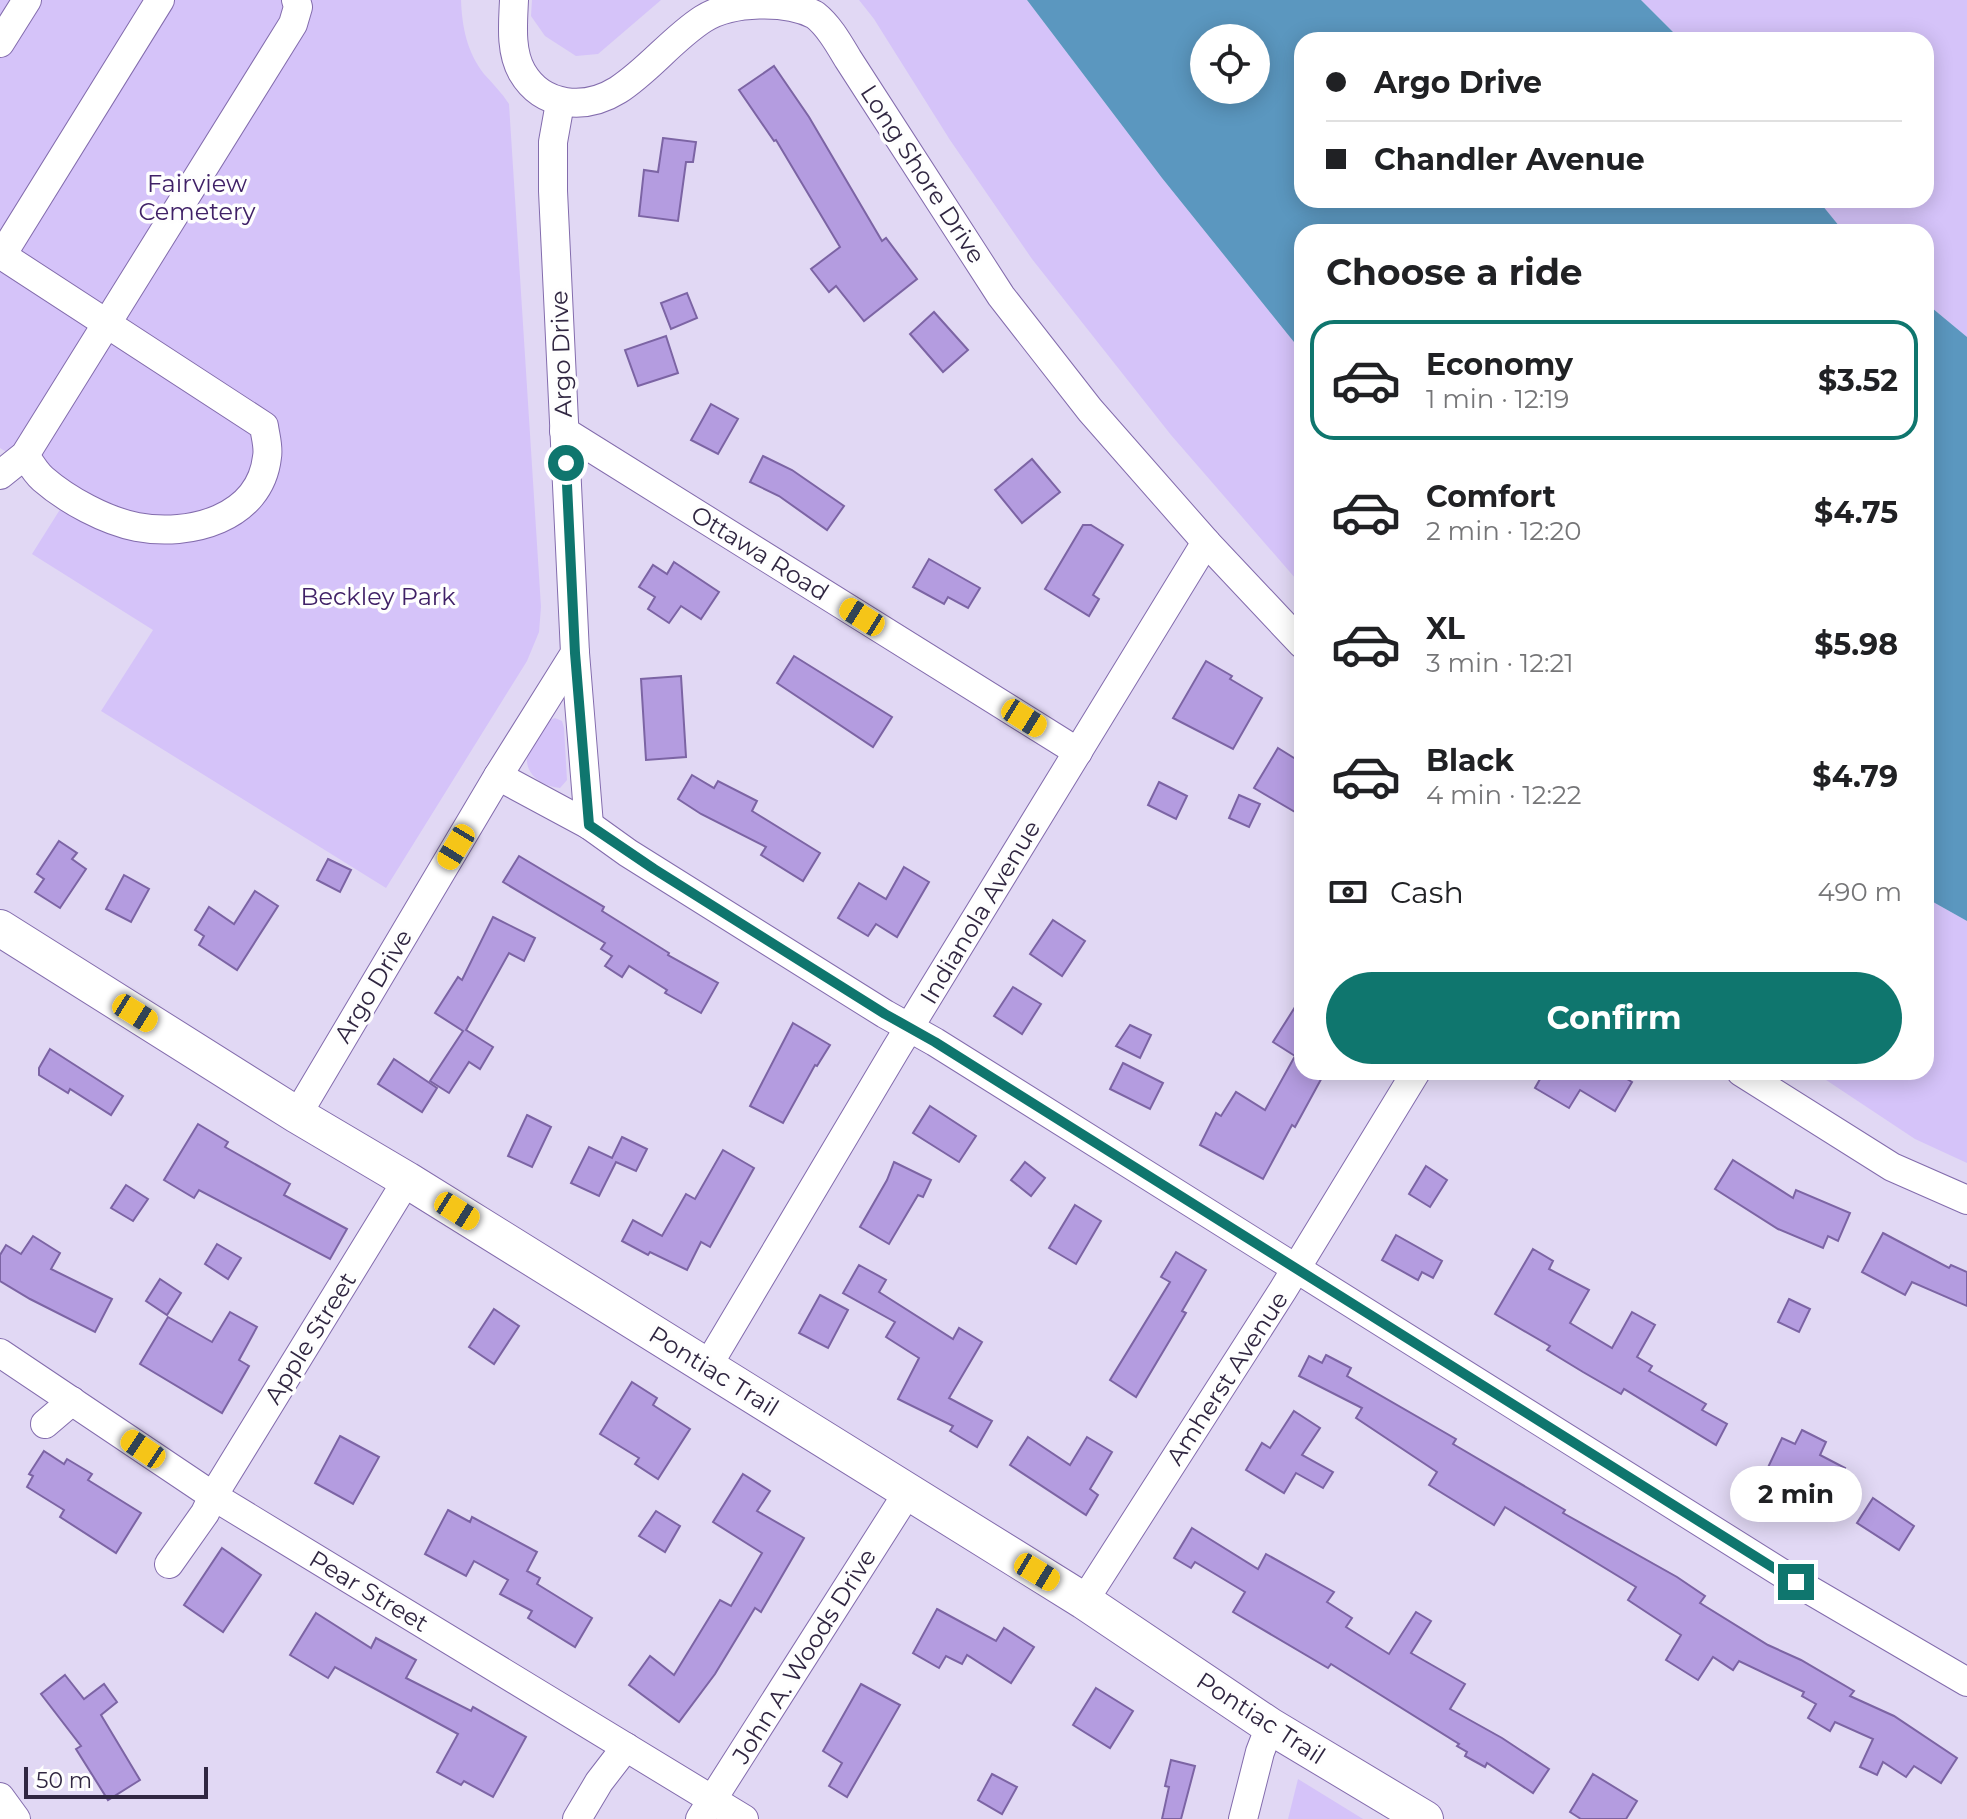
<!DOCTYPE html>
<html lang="en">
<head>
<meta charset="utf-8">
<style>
	:root { --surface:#fff; --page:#f2f2f2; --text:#202124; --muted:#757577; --line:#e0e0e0; --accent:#0f766e }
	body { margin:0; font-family:Montserrat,sans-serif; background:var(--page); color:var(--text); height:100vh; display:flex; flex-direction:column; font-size:30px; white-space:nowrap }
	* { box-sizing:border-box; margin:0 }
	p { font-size:26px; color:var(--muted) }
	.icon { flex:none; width:44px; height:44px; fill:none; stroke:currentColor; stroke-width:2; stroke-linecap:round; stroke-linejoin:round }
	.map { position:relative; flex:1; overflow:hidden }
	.drawer { position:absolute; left:1294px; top:224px; width:640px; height:856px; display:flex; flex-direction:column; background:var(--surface); border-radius:24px; box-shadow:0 4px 20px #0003 }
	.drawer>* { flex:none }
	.banner { position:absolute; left:1294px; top:32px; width:640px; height:176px; border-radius:24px; box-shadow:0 4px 20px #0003; display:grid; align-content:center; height:176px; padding:0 32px; background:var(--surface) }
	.buttons { position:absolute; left:1190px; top:24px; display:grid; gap:16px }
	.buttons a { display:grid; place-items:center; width:80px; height:80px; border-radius:50%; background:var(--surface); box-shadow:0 4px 20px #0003; font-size:40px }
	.scale { position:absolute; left:24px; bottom:20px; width:184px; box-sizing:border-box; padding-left:8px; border:4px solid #302641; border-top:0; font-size:22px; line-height:28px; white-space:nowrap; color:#302641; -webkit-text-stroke:6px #fefefe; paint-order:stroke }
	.end { position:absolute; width:36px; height:36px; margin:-18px; border:10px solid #0f766e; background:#fff; box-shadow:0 0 0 4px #fff }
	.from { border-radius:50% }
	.bubble { position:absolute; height:56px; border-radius:28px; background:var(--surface); box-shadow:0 4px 20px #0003; font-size:26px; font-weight:700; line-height:56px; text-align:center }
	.car { position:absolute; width:24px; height:48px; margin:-24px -12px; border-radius:10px; box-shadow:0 0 6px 2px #0007; background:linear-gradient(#f5c518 24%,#345 0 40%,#f5c518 0 76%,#345 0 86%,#f5c518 0) }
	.banner b { display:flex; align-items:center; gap:28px; height:76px; font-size:30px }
	.banner b+b { border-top:2px solid var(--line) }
	.banner i { width:20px; height:20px; background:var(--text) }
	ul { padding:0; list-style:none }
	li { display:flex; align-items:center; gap:24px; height:120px; margin:0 16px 12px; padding:0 16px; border:4px solid transparent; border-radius:24px }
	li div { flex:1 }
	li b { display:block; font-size:30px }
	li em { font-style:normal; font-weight:700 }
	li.on { border-color:var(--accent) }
	li>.icon { width:72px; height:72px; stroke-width:1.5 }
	h2 { padding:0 32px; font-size:36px; line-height:96px }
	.pay { display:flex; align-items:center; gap:20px; height:88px; padding:0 32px; font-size:30px }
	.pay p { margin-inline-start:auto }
	.cta { display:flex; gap:16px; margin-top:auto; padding:16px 32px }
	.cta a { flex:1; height:92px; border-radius:48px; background:var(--accent); color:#fff; font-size:32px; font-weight:700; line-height:92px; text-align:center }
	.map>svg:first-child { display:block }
	.green { fill:#d5c3f9 }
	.water { fill:#5b97bf; fill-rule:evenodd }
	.building { fill:#b49ce0; stroke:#7c64a4; stroke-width:2 }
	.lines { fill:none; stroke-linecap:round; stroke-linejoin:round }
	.minor-casing { stroke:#836cad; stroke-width:30 }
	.major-casing { stroke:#836cad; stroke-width:38 }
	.minor { stroke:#fff; stroke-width:28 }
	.major { stroke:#fff; stroke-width:36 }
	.route { stroke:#0f766e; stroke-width:10 }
	.labels { text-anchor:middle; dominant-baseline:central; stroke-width:7; stroke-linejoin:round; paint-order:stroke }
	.street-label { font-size:24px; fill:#302641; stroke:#fefefe }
	.park-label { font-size:24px; fill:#402167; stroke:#fefefe }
</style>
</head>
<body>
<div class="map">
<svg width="1967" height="1819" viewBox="0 0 1967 1819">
	<rect width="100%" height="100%" fill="#e1d8f4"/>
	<g class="green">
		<path d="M0 0H461C462 27 467 52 484 74 493 84 502 93 509 104L541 607 539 632 527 661 386 888 101 711 153 630 32 554 71 492 0 448Z"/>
		<polygon points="532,0 661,0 598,54 576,56 545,36 531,16"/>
		<polygon points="859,0 1027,0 1162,178 1302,352 1302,586 1171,435 1032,259 950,140 874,19"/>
		<polygon points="1641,0 1967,0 1967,337 1926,303 1926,232 1844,232 1818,200 1926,200 1926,40 1681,40"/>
		<path d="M555 718 562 721 564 728 567 780 560 788C542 786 525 775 527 756L550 720Z"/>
		<polygon points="1926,898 1967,921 1967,1163 1915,1139 1814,1072 1926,1072"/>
		<polygon points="1298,1779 1363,1819 1288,1819"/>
	</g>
	<g class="water">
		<path d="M1027 0H1641L1681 40H1302V200H1818L1844 232H1302V352L1162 178ZM1204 38H1256V90H1204Z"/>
		<polygon points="1926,303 1967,337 1967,921 1926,898"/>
	</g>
	<g class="building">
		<polygon points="774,66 809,117 882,241 886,238 917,279 864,321 836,286 829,292 811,269 840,247 776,140 774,141 739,90"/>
		<polygon points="663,138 696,142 693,162 686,162 678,221 639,216 644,170 658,172"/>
		<polygon points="687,293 697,318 671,329 661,303"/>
		<polygon points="934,312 968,350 943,372 910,334"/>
		<polygon points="666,336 678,373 638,386 625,350"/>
		<polygon points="711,404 738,419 718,454 691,440"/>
		<polygon points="763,456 792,470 844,506 827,530 779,496 750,482"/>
		<polygon points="1032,459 1060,492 1022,523 995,490"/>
		<polygon points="1083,525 1091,525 1123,545 1093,595 1099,599 1089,616 1045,589"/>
		<polygon points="929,559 980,588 968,608 948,597 944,604 913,587"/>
		<polygon points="674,562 719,592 701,619 681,606 669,623 648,609 655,597 639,587 653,565 667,574"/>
		<polygon points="794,656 892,717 873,747 777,683"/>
		<polygon points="1206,661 1232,676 1230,679 1262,698 1233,749 1173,718"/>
		<polygon points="681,676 686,757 646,760 641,679"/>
		<polygon points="1278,748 1302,763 1302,801 1295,812 1254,788"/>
		<polygon points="692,775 714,788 718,781 757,801 752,811 820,853 803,881 761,855 766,847 701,814 678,799"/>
		<polygon points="1159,782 1187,796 1176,819 1148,805"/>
		<polygon points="1239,795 1260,804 1249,827 1229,818"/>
		<polygon points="59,841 77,853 72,859 86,869 60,908 35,892 44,879 37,874"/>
		<polygon points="519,856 604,907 602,911 669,953 668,955 718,983 701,1013 665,993 667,990 629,966 622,977 605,966 612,956 601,949 605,943 503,882"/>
		<polygon points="328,859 351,870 340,892 317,880"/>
		<polygon points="904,867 929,882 897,937 876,924 868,936 838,918 859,883 886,899"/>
		<polygon points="124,875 149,889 131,922 106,909"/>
		<polygon points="255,891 278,906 237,970 199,945 204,936 195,930 209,907 234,924"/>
		<polygon points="493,917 535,938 524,961 509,953 466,1030 493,1047 480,1069 469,1062 449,1093 430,1081 463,1031 435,1013 458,977 462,980"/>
		<polygon points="1053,920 1085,941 1062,976 1030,954"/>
		<polygon points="1013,987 1041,1004 1022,1034 994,1016"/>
		<polygon points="1302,996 1302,1072 1325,1072 1295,1127 1292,1125 1263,1179 1200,1145 1216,1113 1221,1116 1236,1092 1265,1110 1295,1056 1273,1042"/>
		<polygon points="793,1023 830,1045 817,1066 815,1065 783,1123 750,1106"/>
		<polygon points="1130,1025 1151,1035 1140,1058 1116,1046"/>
		<polygon points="50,1049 123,1096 111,1115 70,1089 68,1093 39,1075 39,1068"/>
		<polygon points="394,1059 437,1088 422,1112 378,1084"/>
		<polygon points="1123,1063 1163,1083 1150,1109 1110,1089"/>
		<polygon points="1544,1072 1615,1072 1632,1082 1615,1111 1580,1090 1569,1108 1535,1088"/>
		<polygon points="930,1106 976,1136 959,1162 913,1133"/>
		<polygon points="527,1115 551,1127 532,1167 508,1156"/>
		<polygon points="198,1124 228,1142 225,1147 290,1184 284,1195 347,1229 330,1259 199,1190 194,1198 164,1180"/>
		<polygon points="622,1137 647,1149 636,1171 616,1162 599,1196 571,1183 589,1147 612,1158"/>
		<polygon points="723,1150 754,1168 710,1247 701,1242 687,1270 650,1252 648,1255 622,1241 633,1220 662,1236 686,1194 695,1199"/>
		<polygon points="1733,1160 1793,1198 1796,1190 1850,1213 1838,1241 1828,1236 1823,1248 1778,1229 1715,1189"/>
		<polygon points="894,1162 931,1180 923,1197 918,1195 889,1244 860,1227 887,1180"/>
		<polygon points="1025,1162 1045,1178 1031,1196 1011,1180"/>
		<polygon points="1426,1166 1447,1180 1430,1207 1409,1194"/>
		<polygon points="126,1185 148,1199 133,1221 111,1208"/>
		<polygon points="1075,1205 1101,1221 1076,1264 1049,1248"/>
		<polygon points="1883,1233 1949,1268 1951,1265 1967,1272 1967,1306 1912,1282 1905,1295 1862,1272"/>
		<polygon points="1396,1235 1442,1261 1433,1278 1422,1272 1418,1280 1382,1260"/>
		<polygon points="33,1236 60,1253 51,1269 112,1299 95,1332 30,1299 0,1281 0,1255 6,1245 21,1254"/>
		<polygon points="217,1244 241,1258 228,1279 205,1264"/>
		<polygon points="1533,1249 1553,1261 1549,1269 1589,1290 1570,1323 1612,1348 1632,1312 1655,1325 1637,1357 1652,1366 1649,1371 1706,1404 1702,1410 1727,1424 1716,1445 1624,1389 1621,1394 1583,1372 1547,1350 1550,1346 1495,1314"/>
		<polygon points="1176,1252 1206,1270 1182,1311 1186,1313 1136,1397 1110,1380 1170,1282 1161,1277"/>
		<polygon points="859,1265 886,1280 879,1292 953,1339 959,1328 982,1342 949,1398 992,1421 977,1447 950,1431 953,1426 898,1399 919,1358 886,1337 895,1322 843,1293"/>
		<polygon points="160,1279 181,1293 167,1315 146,1301"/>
		<polygon points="820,1295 848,1310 828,1348 799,1333"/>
		<polygon points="1789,1299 1810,1309 1799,1332 1778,1322"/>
		<polygon points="494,1309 519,1326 494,1364 469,1347"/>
		<polygon points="230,1312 257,1327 239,1360 249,1366 222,1413 140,1364 168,1317 212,1342"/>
		<polygon points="1326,1355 1351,1368 1347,1376 1456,1439 1453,1444 1565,1510 1563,1513 1677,1577 1705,1596 1700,1603 1768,1645 1801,1660 1854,1691 1850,1696 1894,1716 1957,1758 1941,1783 1914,1766 1906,1777 1883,1762 1877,1775 1860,1767 1873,1739 1835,1722 1830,1731 1808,1718 1816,1704 1802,1696 1804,1692 1739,1661 1733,1670 1713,1657 1698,1680 1666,1660 1681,1635 1628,1600 1636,1587 1505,1507 1494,1525 1429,1485 1437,1472 1356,1418 1362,1408 1299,1376 1309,1356 1322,1363"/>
		<polygon points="632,1382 657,1398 653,1405 690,1429 658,1479 635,1464 639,1458 600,1434"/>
		<polygon points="1294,1411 1320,1428 1302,1455 1333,1472 1323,1488 1296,1473 1284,1493 1246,1470 1262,1443 1270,1448"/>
		<polygon points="1802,1430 1826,1442 1820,1455 1845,1468 1828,1503 1802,1490 1798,1498 1762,1480 1782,1438 1795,1444"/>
		<polygon points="340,1436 379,1457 353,1504 315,1483"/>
		<polygon points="1028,1437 1070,1465 1087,1437 1112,1452 1090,1489 1098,1495 1086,1515 1010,1465"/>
		<polygon points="44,1451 64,1464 67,1459 92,1474 88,1480 141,1513 116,1553 60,1517 64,1510 27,1487 33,1476 29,1474"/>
		<polygon points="743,1474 770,1491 757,1511 804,1538 761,1612 755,1608 715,1674 679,1722 629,1685 650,1656 674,1675 720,1600 731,1606 762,1553 713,1522"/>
		<polygon points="1873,1498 1914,1526 1899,1550 1857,1523"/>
		<polygon points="448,1510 470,1522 472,1517 537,1552 527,1571 540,1578 537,1584 592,1618 575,1647 528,1618 532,1611 500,1594 508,1580 474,1561 466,1576 425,1554"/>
		<polygon points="656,1511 680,1526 665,1552 639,1536"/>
		<polygon points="1192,1528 1258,1569 1266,1554 1334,1592 1327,1602 1352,1618 1346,1627 1389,1654 1416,1612 1431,1621 1411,1653 1465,1684 1450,1709 1502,1738 1549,1769 1533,1793 1487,1763 1485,1767 1465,1756 1467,1752 1457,1746 1459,1744 1331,1664 1328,1668 1233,1612 1245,1592 1195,1562 1191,1568 1174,1558"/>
		<polygon points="222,1548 261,1575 223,1632 184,1605"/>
		<polygon points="937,1609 996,1641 1004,1628 1034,1647 1011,1683 967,1655 962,1664 946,1656 939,1668 913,1653"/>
		<polygon points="316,1613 371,1648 376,1638 416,1660 406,1678 471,1711 473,1707 526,1737 493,1797 464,1781 461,1785 437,1772 458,1734 335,1667 328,1678 290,1655"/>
		<polygon points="65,1675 84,1699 104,1684 117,1702 101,1715 140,1780 108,1800 76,1749 81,1746 41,1694"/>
		<polygon points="861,1684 900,1705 847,1797 829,1786 842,1763 823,1751"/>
		<polygon points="1096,1688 1133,1711 1110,1748 1073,1725"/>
		<polygon points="1171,1760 1195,1766 1181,1819 1162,1819 1169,1787 1165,1786"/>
		<polygon points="992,1774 1017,1787 1002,1814 978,1800"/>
		<polygon points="1593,1774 1637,1801 1626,1819 1581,1819 1570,1812"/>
	</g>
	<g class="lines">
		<defs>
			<g id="minor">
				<path d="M514 0C513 23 510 51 522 72 543 108 586 110 618 90 649 70 672 39 703 19 732 1 786 0 815 15 829 26 839 44 848 59L1001 296 1090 410 1206 542 1302 644"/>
				<polyline points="0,43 27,0"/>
				<path d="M0 254 264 426C265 435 269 447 267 457 260 519 189 537 137 527 106 521 67 500 43 479 36 473 30 463 25 455"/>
				<polyline points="2,255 160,0"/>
				<polyline points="564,431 1078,752"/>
				<polyline points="0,475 25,455 293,24 298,7 296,0"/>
				<polyline points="575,653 589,825"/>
				<polyline points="498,776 589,825 628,853 885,1014 935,1042 1796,1582 1967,1682"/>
				<polyline points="1741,1072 1892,1167 1967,1200"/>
				<polyline points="297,1115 498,776 575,653 553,191 553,142 560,103"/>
				<polyline points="0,1353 213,1496 744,1819"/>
				<polyline points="707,1367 896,1049 1206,542"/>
				<polyline points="45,1424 72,1401"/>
				<polyline points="169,1564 205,1513 213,1496 407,1180"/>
				<polyline points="1084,1601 1283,1290 1416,1072"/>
				<polyline points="0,1797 16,1819"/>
				<polyline points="577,1819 599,1782 626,1747"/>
				<polyline points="700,1819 908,1492"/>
				<polyline points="1243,1819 1260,1752 1270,1726"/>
			</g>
			<polyline id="major" points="0,928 297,1115 407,1180 1084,1601 1270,1726 1425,1819"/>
		</defs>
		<use href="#minor" class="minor-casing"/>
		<use href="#major" class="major-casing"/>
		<use href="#minor" class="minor"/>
		<use href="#major" class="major"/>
	</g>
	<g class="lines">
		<polyline class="route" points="566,463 575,653 589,825 654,869 885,1014 935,1042 1796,1582"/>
	</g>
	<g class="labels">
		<g class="street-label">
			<text transform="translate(923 174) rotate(57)">Long Shore Drive</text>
			<text transform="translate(561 354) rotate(-92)">Argo Drive</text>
			<text transform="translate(760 553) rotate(32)">Ottawa Road</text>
			<text transform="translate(980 912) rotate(-59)">Indianola Avenue</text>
			<text transform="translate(373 986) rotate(-59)">Argo Drive</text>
			<text transform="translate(310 1338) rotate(-58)">Apple Street</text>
			<text transform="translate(714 1371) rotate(32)">Pontiac Trail</text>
			<text transform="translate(1227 1378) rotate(-57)">Amherst Avenue</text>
			<text transform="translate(369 1591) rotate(31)">Pear Street</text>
			<text transform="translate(804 1656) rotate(-58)">John A. Woods Drive</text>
			<text transform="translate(1261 1718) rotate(33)">Pontiac Trail</text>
		</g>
		<g class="park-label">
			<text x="197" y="183">Fairview<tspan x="197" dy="28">Cemetery</tspan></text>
			<text x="378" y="596">Beckley Park</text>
		</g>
	</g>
</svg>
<div class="buttons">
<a><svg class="icon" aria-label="locate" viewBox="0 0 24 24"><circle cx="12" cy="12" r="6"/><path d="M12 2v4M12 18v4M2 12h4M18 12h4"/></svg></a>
</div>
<div class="scale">50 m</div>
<i class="end from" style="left:566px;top:463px"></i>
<i class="end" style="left:1796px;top:1582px"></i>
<div class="bubble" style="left:1730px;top:1466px;width:132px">2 min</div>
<i class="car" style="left:862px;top:617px;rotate:302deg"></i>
<i class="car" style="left:1024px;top:718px;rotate:122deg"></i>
<i class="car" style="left:456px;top:847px;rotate:211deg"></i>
<i class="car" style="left:135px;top:1013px;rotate:122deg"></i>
<i class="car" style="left:457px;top:1211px;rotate:122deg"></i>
<i class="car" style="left:143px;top:1449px;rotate:304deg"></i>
<i class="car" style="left:1037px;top:1572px;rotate:121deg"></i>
<div class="banner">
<b><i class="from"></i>Argo Drive</b>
<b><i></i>Chandler Avenue</b>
</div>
<section class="drawer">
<h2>Choose a ride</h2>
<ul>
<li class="on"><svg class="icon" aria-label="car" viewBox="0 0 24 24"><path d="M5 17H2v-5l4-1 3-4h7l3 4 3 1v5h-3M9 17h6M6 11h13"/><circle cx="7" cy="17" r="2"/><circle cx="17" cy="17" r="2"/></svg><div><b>Economy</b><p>1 min · 12:19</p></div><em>$3.52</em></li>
<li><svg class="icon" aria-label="car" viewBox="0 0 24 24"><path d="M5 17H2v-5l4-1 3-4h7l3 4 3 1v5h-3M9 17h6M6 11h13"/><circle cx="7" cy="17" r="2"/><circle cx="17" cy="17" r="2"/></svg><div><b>Comfort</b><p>2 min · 12:20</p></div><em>$4.75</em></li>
<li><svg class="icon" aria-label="car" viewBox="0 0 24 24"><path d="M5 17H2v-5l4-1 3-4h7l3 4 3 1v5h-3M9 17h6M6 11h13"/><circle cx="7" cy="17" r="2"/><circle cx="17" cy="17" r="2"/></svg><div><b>XL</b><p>3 min · 12:21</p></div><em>$5.98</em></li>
<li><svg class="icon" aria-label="car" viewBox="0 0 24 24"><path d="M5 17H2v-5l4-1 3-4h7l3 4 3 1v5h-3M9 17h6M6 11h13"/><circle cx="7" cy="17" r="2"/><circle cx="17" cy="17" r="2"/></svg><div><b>Black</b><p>4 min · 12:22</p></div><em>$4.79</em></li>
</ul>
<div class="pay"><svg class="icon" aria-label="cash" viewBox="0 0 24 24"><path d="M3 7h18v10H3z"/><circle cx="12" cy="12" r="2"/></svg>Cash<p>490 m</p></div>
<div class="cta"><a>Confirm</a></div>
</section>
</div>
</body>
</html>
